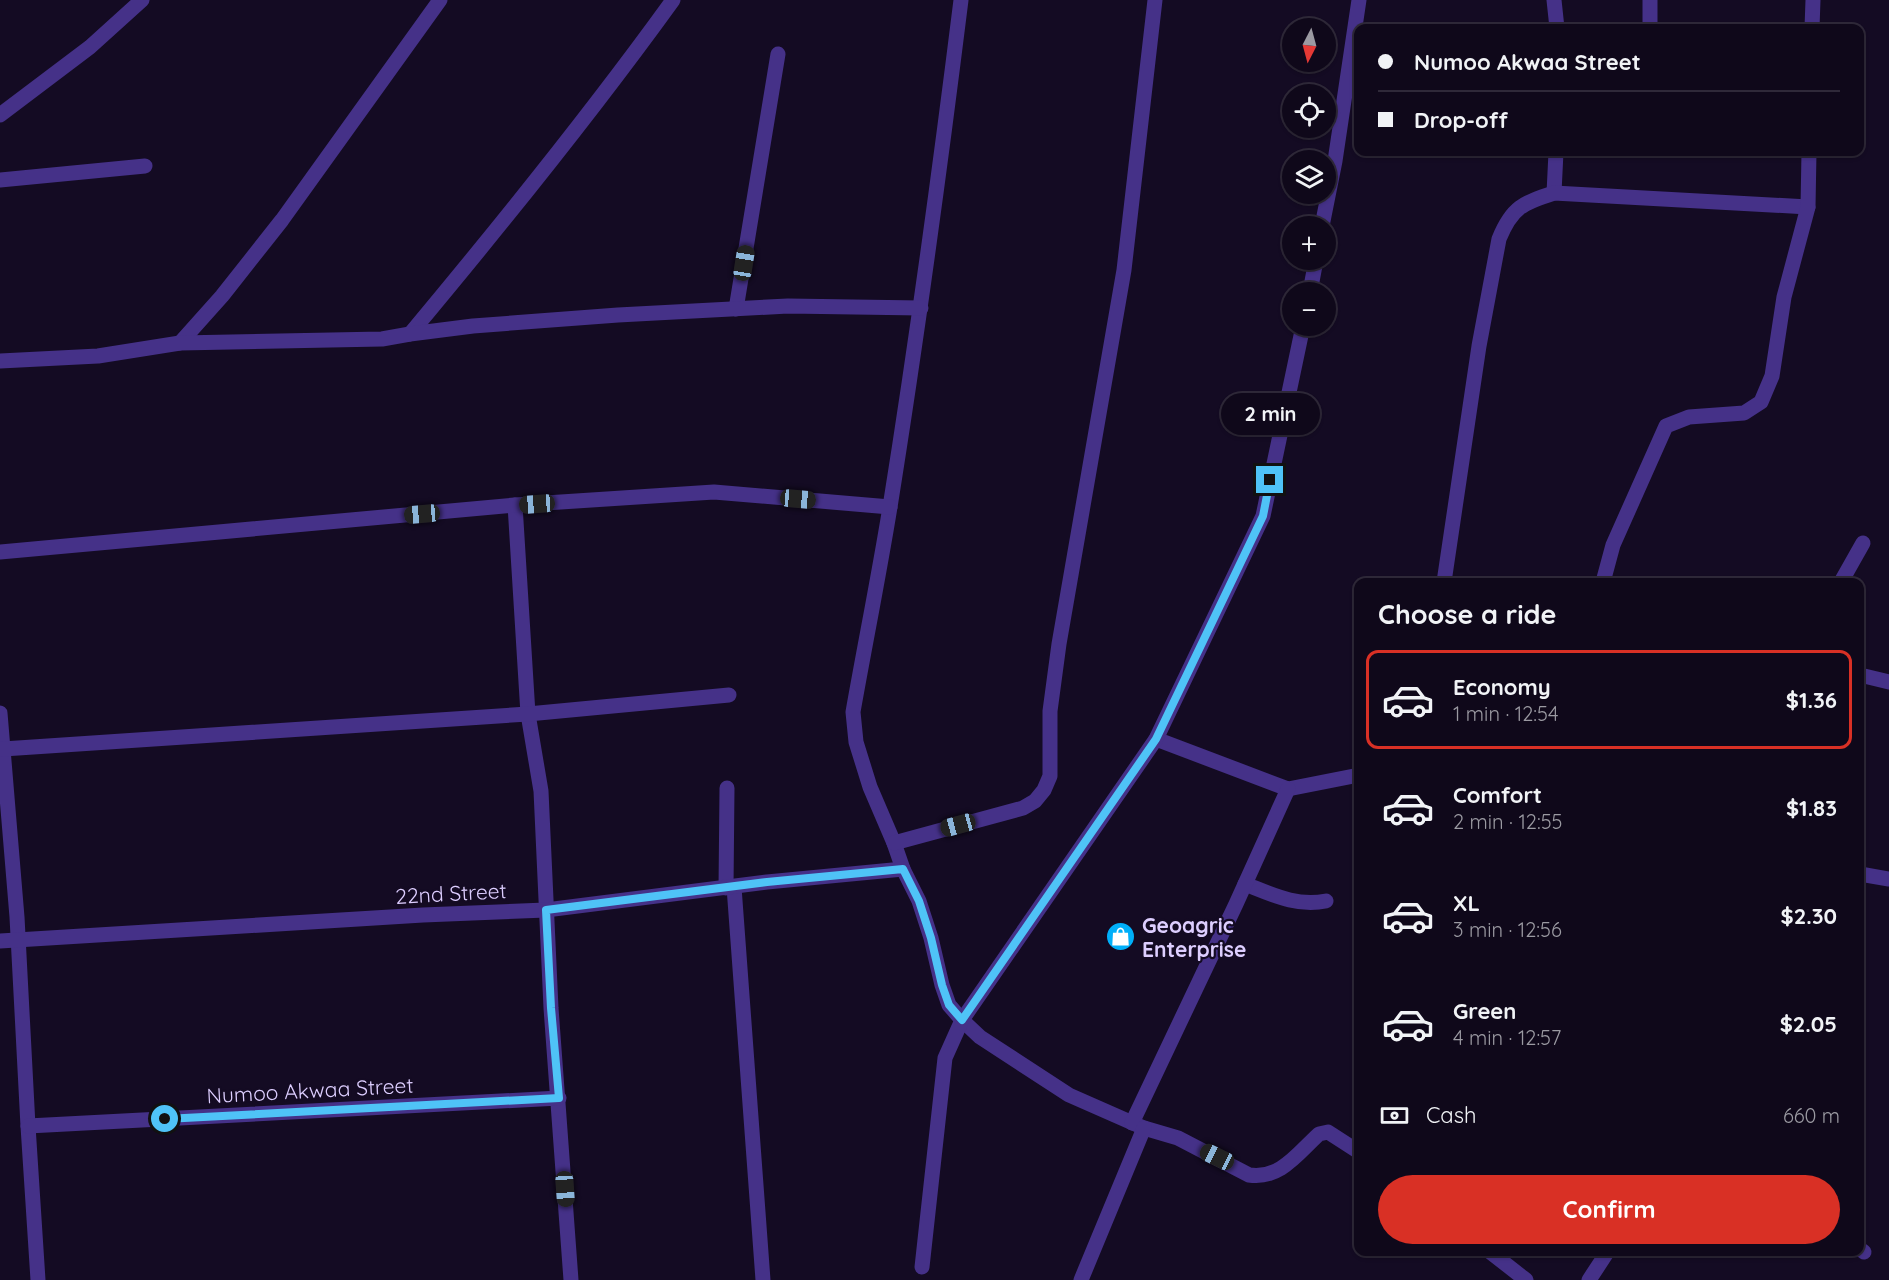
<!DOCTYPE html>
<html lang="en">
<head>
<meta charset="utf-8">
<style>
	:root { --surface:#0f081a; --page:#1d1627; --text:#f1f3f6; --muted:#9b9aa2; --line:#2f2939; --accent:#d93025 }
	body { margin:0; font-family:Quicksand,sans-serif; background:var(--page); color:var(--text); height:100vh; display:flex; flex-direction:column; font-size:22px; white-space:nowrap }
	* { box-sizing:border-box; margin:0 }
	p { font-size:20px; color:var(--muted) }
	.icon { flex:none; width:33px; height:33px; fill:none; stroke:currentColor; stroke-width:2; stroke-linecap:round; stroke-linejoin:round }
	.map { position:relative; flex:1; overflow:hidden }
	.panel { position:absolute; left:1354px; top:578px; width:510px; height:678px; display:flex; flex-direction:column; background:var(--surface); border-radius:12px; box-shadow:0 2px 4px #0004,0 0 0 2px var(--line) }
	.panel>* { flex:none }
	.hud { position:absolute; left:1354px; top:24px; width:510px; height:132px; border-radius:12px; box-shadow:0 2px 4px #0004,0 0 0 2px var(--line); display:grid; align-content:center; height:132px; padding:0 24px; background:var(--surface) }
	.needle { width:39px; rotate:186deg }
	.controls { position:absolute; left:1282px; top:18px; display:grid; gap:12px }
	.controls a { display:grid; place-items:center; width:54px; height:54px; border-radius:50%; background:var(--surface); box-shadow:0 2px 4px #0004,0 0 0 2px var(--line); font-size:30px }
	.end { position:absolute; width:27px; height:27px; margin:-14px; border:8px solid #4fc3f7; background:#111; box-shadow:0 0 0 3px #111 }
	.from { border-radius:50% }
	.bubble { position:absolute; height:42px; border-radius:21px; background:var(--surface); box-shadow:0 2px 4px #0004,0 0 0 2px var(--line); font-size:20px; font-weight:800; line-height:42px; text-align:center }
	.car { position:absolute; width:18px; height:36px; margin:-18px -9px; border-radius:8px; box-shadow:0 0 4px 2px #0007; background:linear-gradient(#222 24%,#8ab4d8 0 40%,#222 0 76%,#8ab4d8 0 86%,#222 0) }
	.hud b { display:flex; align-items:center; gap:21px; height:57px; font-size:22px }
	.hud b+b { border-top:2px solid var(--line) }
	.hud i { width:15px; height:15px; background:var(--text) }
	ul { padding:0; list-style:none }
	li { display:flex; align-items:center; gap:18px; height:99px; margin:0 12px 9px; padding:0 12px; border:3px solid transparent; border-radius:12px }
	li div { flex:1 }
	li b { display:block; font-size:22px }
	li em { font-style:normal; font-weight:800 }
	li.on { border-color:var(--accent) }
	li>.icon { width:54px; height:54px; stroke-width:1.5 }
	h2 { padding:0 24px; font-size:27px; line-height:72px }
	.pay { display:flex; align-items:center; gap:15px; height:66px; padding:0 24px; font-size:22px }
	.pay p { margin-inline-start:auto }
	.cta { display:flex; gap:12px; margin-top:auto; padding:12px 24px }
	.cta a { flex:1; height:69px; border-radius:36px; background:var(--accent); color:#fff; font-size:24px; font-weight:800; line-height:69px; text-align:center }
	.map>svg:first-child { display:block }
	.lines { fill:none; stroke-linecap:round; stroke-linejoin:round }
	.minor { stroke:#453188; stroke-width:15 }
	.route { stroke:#4fc3f7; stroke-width:8 }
	.labels { text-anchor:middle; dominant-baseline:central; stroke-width:4.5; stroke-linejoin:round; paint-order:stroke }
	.street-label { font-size:21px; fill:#ddceff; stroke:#140b23 }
	.poi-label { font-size:21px; font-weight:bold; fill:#ddceff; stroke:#140b23; text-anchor:start }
</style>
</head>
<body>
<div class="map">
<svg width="1889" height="1280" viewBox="0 0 1889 1280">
	<rect width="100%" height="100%" fill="#140b23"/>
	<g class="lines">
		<g class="minor">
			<path d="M961 0C940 169 917 338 890 507 879 575 865 644 853 712L856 742 870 787 894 843 903 869 919 901 931 938 942 985 949 1005 962 1020 980 1037 1069 1095 1144 1128 1178 1138 1249 1175C1280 1180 1298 1153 1319 1134L1328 1132 1359 1152"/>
			<polyline points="1554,0 1557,28"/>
			<polyline points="1650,28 1650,0"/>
			<polyline points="1812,28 1813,0"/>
			<polyline points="0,115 90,47 142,0"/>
			<polyline points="0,180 145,166"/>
			<polyline points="1554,193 1556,152"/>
			<polyline points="1322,226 1335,161 1359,0"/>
			<polyline points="1310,292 1316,260"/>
			<polyline points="736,309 778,54"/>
			<path d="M410 334C501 225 590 115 673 0"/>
			<polyline points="180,343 222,296 282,220 440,0"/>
			<polyline points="0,361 98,356 180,343 382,339 410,334 473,326 618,315 788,306 921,308"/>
			<polyline points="515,505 528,714 541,791 551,1008 571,1280"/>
			<polyline points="0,552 515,505 714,492 890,507"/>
			<path d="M1444 582 1479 346 1499 239C1512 207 1523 203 1554 193L1808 207"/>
			<polyline points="1603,582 1613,545 1666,426 1689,417 1744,413 1761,402 1772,376 1784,297 1808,207 1809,152"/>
			<polyline points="1841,582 1863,543"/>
			<polyline points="1860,675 1889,682"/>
			<polyline points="0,713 17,917 28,1126 38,1280"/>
			<polyline points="1156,739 1288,789 1359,775"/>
			<polyline points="3,749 528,714 729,695"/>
			<polyline points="894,843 1023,808 1035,801 1044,790 1050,776 1050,711 1059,644 1124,270 1155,0"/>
			<polyline points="1860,874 1889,879"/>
			<path d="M1245 884C1273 895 1297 907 1326 901"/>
			<polyline points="734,887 763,1280"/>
			<polyline points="726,888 727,788"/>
			<polyline points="0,941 423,915 546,910 767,882 903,869"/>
			<polyline points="1132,1123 1236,904 1288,789"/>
			<polyline points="28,1126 559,1098"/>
			<polyline points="1860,1249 1864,1252"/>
			<polyline points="1489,1251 1526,1280"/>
			<polyline points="922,1267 945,1058 962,1020 1156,739 1263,516 1303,326"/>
			<polyline points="1081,1280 1144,1128"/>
			<polyline points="1589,1280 1608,1251"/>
		</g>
	</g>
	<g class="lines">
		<polyline class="route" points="165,1119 559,1098 551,1008 546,910 767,882 903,869 919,901 931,938 942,985 949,1005 962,1020 1156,739 1263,516 1270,480"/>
	</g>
	<defs>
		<symbol id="shop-disc" viewBox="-11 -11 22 22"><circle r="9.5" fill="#00aff9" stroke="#140b23"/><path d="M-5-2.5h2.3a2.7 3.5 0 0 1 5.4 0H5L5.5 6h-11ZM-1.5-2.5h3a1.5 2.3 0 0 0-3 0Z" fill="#fff"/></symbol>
	</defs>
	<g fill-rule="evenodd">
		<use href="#shop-disc" x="1104" y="920" width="33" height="33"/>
	</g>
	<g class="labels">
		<g class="street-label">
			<text transform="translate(451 893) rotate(-3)">22nd Street</text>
			<text transform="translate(310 1090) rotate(-3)">Numoo Akwaa Street</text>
		</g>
		<g class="poi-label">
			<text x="1142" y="925">Geoagric<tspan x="1142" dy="24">Enterprise</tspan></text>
		</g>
	</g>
</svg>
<div class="controls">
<a><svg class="needle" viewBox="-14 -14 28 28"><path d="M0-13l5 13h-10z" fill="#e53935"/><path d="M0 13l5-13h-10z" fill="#9b9aa2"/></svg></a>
<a><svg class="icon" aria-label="locate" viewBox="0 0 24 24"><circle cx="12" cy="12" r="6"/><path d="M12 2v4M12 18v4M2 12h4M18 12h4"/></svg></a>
<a><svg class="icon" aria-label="layers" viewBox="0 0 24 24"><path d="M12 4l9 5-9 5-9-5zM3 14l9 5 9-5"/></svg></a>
<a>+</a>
<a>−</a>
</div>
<i class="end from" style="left:165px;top:1119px"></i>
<i class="end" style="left:1270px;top:480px"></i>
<div class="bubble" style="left:1221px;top:393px;width:99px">2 min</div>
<i class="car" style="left:744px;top:263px;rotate:9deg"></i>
<i class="car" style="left:798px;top:499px;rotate:95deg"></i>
<i class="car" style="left:537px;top:504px;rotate:266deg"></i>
<i class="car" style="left:422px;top:514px;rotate:265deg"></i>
<i class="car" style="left:958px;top:825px;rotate:255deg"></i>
<i class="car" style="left:1217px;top:1157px;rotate:296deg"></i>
<i class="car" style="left:565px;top:1189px;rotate:176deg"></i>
<div class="hud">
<b><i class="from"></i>Numoo Akwaa Street</b>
<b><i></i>Drop-off</b>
</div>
<section class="panel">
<h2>Choose a ride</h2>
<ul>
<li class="on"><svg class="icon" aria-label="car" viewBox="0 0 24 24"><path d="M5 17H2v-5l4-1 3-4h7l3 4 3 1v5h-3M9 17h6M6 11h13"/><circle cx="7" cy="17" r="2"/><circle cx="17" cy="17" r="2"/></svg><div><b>Economy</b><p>1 min · 12:54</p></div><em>$1.36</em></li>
<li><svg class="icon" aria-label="car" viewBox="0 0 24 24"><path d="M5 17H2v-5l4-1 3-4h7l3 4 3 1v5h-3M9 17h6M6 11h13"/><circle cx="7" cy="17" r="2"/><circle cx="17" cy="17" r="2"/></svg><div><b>Comfort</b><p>2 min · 12:55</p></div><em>$1.83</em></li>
<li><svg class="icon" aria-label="car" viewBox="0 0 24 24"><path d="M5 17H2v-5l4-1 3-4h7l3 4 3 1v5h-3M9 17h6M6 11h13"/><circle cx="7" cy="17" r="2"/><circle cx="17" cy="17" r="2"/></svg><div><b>XL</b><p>3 min · 12:56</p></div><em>$2.30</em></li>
<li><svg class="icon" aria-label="car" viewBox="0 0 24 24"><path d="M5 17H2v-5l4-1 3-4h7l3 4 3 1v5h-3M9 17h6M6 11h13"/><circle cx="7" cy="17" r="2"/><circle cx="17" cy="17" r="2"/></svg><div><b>Green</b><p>4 min · 12:57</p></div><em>$2.05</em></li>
</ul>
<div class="pay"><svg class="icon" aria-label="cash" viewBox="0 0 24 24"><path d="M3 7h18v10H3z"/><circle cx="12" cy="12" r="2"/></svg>Cash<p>660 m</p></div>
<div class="cta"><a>Confirm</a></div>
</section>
</div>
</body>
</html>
